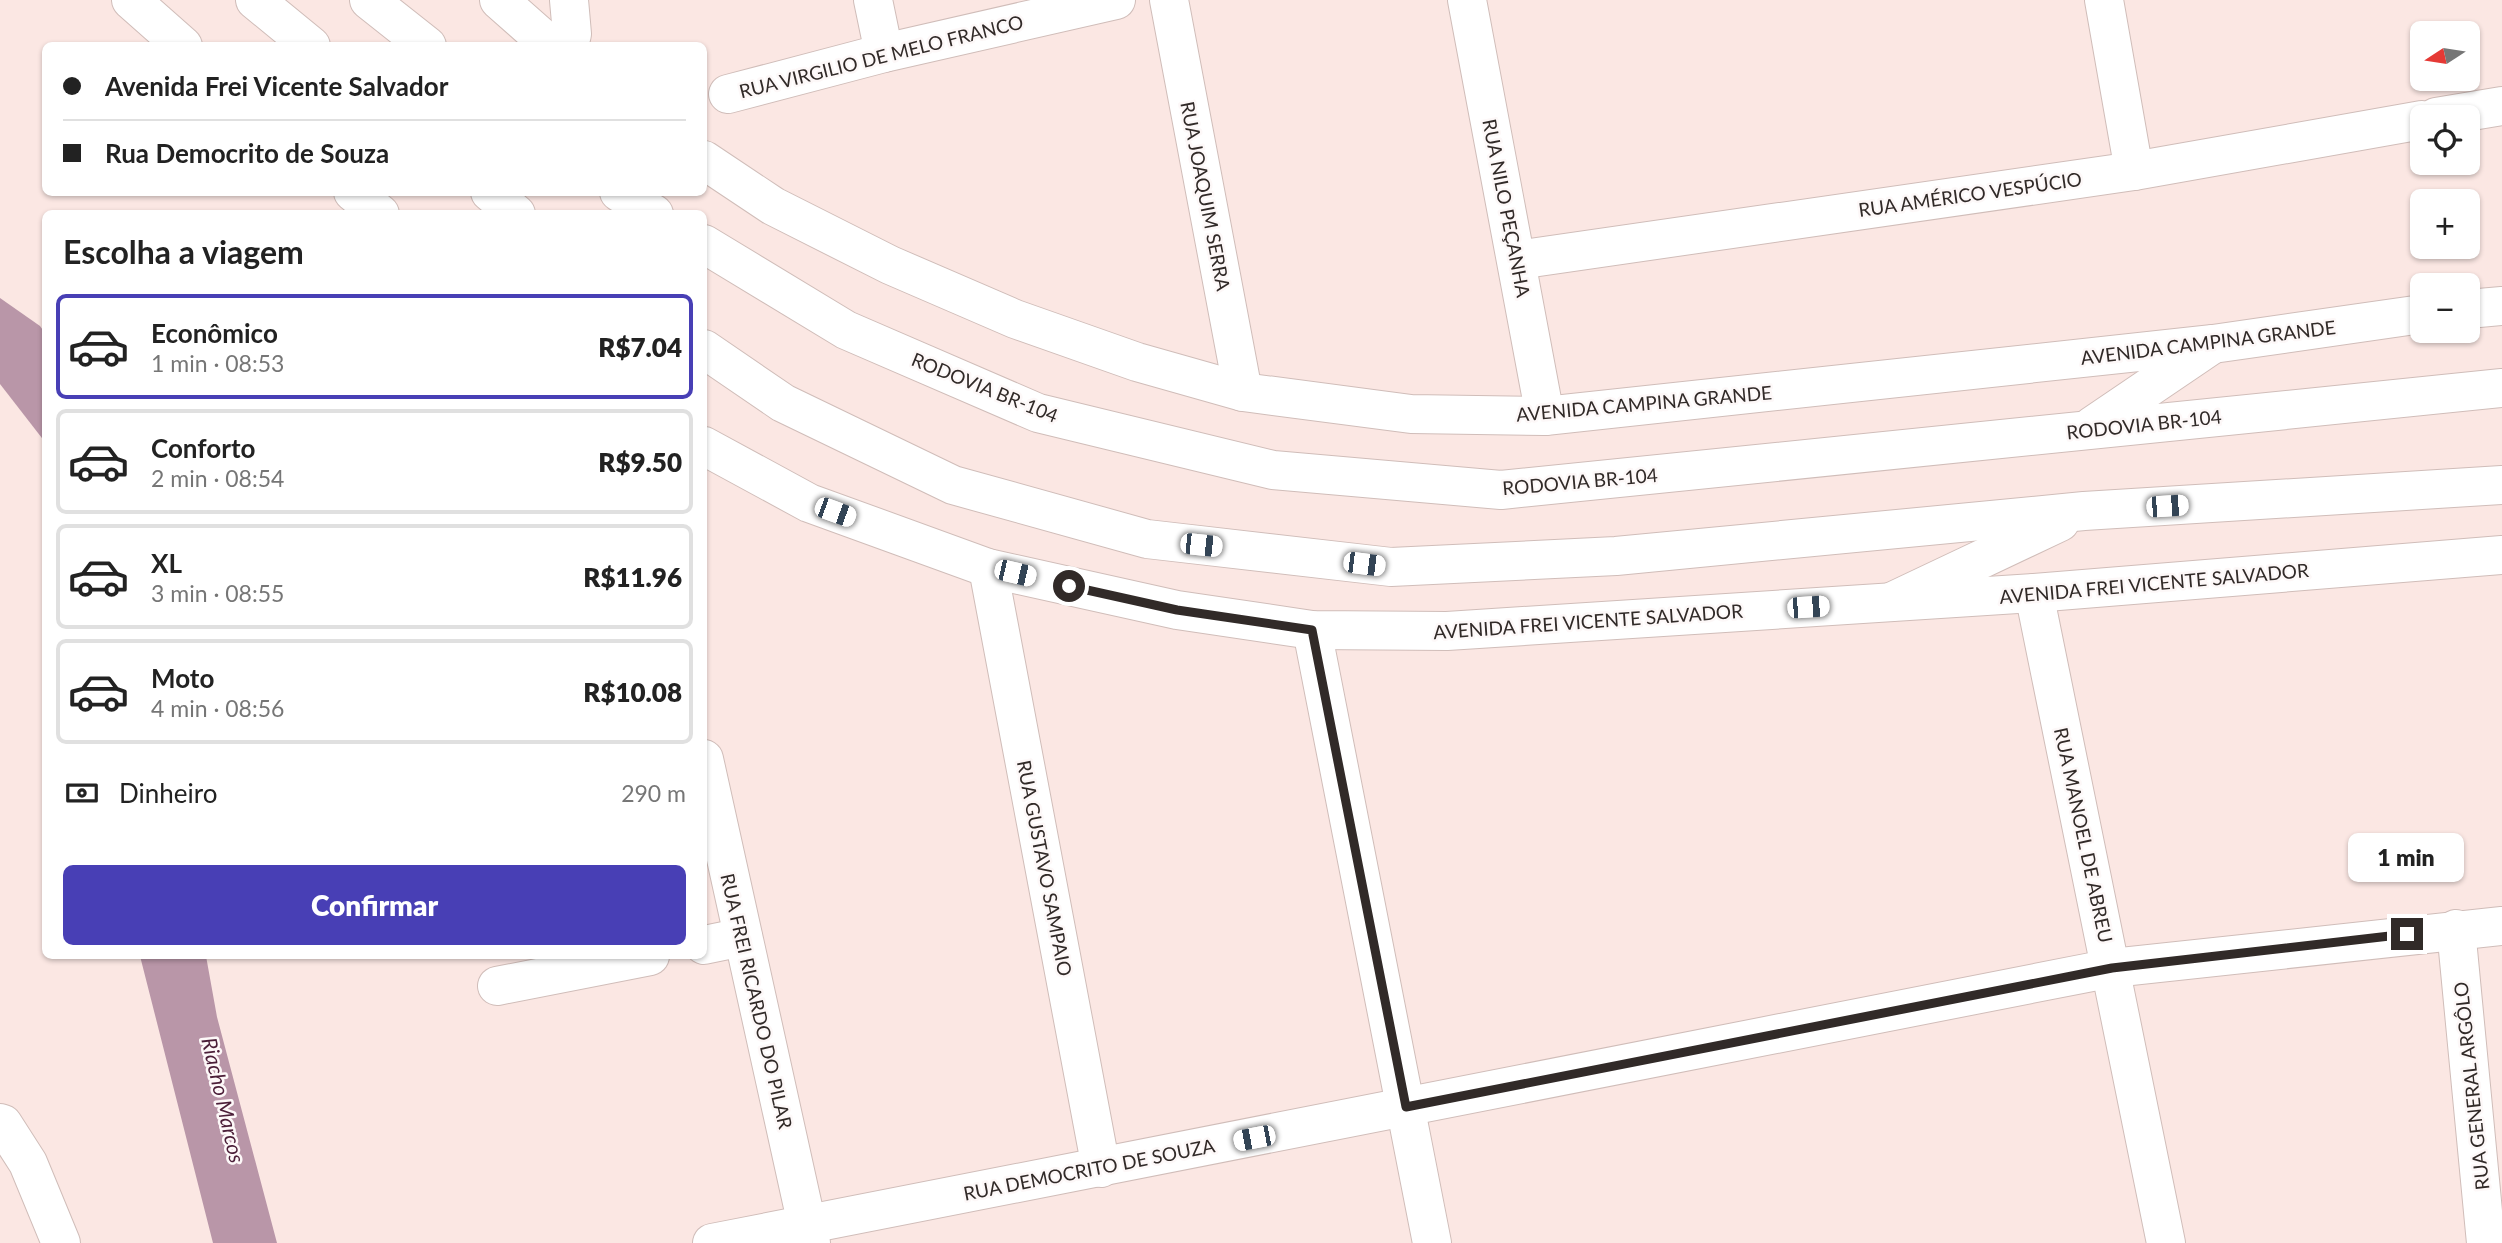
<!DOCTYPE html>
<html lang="pt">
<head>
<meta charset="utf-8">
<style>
	:root { --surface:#fff; --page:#f2f2f2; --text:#222; --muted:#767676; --line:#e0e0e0; --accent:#483fb5 }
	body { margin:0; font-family:Lato,sans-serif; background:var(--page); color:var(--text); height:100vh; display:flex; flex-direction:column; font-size:26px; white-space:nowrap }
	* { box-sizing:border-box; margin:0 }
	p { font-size:23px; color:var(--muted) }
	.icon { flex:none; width:38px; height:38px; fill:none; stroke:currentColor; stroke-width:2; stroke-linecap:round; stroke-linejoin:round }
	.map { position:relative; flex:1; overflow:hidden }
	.sheet { position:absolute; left:42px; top:210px; width:665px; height:749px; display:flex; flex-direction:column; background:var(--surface); border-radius:10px; box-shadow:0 2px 5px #0004 }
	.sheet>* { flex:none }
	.guide { position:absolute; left:42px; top:42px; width:665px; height:154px; border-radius:10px; box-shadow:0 2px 5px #0004; display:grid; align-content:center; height:154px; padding:0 21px; background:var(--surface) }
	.needle { width:46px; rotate:258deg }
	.fabs { position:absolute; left:2410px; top:21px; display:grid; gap:14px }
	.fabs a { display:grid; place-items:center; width:70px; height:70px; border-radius:10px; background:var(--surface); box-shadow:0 2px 5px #0004; font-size:35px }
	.end { position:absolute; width:32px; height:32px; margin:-16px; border:9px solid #312a28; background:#fff; box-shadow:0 0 0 4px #fff }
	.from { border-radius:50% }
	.bubble { position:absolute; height:49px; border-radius:10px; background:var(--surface); box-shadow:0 2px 5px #0004; font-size:23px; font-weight:800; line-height:49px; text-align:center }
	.car { position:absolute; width:21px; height:42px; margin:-21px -10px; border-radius:9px; box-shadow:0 0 5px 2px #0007; background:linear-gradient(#fff 24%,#345 0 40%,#fff 0 76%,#345 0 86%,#fff 0) }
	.guide b { display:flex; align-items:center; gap:24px; height:66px; font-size:26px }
	.guide b+b { border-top:2px solid var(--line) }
	.guide i { width:18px; height:18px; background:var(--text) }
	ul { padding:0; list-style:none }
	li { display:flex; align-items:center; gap:21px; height:105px; margin:0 14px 10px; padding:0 7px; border:4px solid var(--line); border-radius:10px }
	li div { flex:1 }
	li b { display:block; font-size:26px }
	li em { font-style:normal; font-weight:800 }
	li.on { border-color:var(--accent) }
	li>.icon { width:63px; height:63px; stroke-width:1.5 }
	h2 { padding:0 21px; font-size:32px; line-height:84px }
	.pay { display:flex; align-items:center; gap:18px; height:77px; padding:0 21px; font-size:26px }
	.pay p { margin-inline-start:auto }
	.action { display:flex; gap:14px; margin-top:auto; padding:14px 21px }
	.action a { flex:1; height:80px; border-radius:10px; background:var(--accent); color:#fff; font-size:28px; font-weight:800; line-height:80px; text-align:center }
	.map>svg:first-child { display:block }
	.water { fill:#b996a8 }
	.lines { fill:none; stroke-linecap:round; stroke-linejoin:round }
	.minor-casing { stroke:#d0bdb9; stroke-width:40 }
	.secondary-casing { stroke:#d0bdb9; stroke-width:40 }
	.trunk-casing { stroke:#d0bdb9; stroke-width:40 }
	.minor { stroke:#fff; stroke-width:38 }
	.secondary { stroke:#fff; stroke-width:38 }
	.trunk { stroke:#fff; stroke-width:38 }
	.route { stroke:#312a28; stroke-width:9 }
	.labels { text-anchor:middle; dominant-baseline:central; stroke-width:5; stroke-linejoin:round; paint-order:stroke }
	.street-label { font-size:19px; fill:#312a28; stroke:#fdf8f8 }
	.water-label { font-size:21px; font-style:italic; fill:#4b1e38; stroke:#fdf8f8 }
</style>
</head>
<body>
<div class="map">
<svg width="2502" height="1243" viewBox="0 0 2502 1243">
	<rect width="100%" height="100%" fill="#fbe7e3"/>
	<g class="water">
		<polygon points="0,298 40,326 45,333 45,442 0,384"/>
		<polygon points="140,956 206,956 217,1017 277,1243 213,1243"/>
	</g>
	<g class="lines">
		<defs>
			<g id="minor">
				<polyline points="569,0 572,34 569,46"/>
				<polyline points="873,0 884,53"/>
				<polyline points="1169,0 1243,392"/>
				<polyline points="1467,0 1545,416"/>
				<polyline points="2104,0 2134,171"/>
				<polyline points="728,94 884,53 1116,0"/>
				<polyline points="2436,117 2502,106"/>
				<polyline points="1517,260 2134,171 2422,120"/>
				<polyline points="988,568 1101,1168"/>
				<polyline points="1312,630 1432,1243"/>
				<polyline points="704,759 811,1243"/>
				<polyline points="2456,929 2486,1243"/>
				<polyline points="704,945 743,937"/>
				<polyline points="497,986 650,956"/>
				<polyline points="0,1123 3,1124 28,1163 61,1243"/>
				<polyline points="712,1243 2112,968 2502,926"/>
			</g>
			<g id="secondary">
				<polyline points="131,0 183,46"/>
				<polyline points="499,0 551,46"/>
				<polyline points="704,160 773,206 890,265 1015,319 1137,362 1243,392 1411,414 1545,416 2213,344 2422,314"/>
				<polyline points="353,192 380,214"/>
				<polyline points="2468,309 2502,306"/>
				<polyline points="704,446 809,503 988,568 1177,610 1312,630 1447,631 2034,593 2502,555"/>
				<polyline points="2034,593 2166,1243"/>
			</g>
			<g id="trunk">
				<polyline points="255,0 311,46"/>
				<polyline points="369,0 427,46"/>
				<polyline points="490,192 516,214"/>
				<polyline points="619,192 654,214"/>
				<polyline points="704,244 846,330 1038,413 1273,470 1501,490 2502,388"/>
				<polyline points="704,349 783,403 953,485 1147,539 1391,567 1616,556 2084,511 2502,485"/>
				<polyline points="2092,426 2213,344"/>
				<polyline points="1891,602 2060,522"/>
			</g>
		</defs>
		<use href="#minor" class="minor-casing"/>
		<use href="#secondary" class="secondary-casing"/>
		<use href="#trunk" class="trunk-casing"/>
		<use href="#minor" class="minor"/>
		<use href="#secondary" class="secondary"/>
		<use href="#trunk" class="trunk"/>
	</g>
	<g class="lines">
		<polyline class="route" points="1069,586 1177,610 1312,630 1406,1107 2112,968 2407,934"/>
	</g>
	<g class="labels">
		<g class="street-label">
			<text transform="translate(881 56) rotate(-14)">RUA VIRGILIO DE MELO FRANCO</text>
			<text transform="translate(1970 194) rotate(-8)">RUA AMÉRICO VESPÚCIO</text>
			<text transform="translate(1206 196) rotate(79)">RUA JOAQUIM SERRA</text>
			<text transform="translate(1507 208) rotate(79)">RUA NILO PEÇANHA</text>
			<text transform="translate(2208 342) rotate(-7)">AVENIDA CAMPINA GRANDE</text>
			<text transform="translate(985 387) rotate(22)">RODOVIA BR-104</text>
			<text transform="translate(1644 403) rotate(-5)">AVENIDA CAMPINA GRANDE</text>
			<text transform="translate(2144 424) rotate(-6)">RODOVIA BR-104</text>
			<text transform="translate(1580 481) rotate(-5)">RODOVIA BR-104</text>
			<text transform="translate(2154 583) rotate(-5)">AVENIDA FREI VICENTE SALVADOR</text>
			<text transform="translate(1588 621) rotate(-4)">AVENIDA FREI VICENTE SALVADOR</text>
			<text transform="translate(2084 835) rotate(78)">RUA MANOEL DE ABREU</text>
			<text transform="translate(1045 868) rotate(79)">RUA GUSTAVO SAMPAIO</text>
			<text transform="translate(757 1001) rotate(77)">RUA FREI RICARDO DO PILAR</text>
			<text transform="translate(2471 1086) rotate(-96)">RUA GENERAL ARGÔLO</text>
			<text transform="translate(1089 1169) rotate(-11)">RUA DEMOCRITO DE SOUZA</text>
		</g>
		<g class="water-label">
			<text transform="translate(224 1100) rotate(77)">Riacho Marcos</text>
		</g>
	</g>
</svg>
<div class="fabs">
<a><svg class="needle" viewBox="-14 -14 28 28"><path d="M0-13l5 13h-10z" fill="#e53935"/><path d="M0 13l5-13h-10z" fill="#767676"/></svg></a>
<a><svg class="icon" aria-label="locate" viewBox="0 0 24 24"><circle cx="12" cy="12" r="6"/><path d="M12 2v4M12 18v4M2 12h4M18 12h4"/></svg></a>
<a>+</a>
<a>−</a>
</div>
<i class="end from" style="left:1069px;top:586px"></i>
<i class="end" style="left:2407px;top:934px"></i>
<div class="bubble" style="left:2348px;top:833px;width:116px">1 min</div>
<i class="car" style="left:2167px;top:506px;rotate:86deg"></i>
<i class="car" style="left:835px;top:512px;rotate:110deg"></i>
<i class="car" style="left:1201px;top:545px;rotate:96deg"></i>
<i class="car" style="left:1364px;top:564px;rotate:97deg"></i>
<i class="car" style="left:1015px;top:573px;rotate:103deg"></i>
<i class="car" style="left:1808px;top:607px;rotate:86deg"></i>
<i class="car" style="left:1254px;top:1138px;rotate:259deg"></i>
<div class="guide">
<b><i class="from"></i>Avenida Frei Vicente Salvador</b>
<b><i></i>Rua Democrito de Souza</b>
</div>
<section class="sheet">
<h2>Escolha a viagem</h2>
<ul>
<li class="on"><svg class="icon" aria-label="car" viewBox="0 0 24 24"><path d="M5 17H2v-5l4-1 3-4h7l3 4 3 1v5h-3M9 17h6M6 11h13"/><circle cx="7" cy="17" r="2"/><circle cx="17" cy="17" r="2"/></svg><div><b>Econômico</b><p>1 min · 08:53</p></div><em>R$7.04</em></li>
<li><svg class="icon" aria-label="car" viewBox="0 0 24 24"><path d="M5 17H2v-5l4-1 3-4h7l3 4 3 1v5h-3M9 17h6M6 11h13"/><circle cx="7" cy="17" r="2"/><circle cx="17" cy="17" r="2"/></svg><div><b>Conforto</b><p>2 min · 08:54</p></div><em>R$9.50</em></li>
<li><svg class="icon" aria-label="car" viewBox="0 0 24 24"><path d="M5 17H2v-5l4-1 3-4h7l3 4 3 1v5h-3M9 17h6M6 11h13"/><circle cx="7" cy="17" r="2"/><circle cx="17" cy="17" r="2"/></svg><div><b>XL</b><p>3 min · 08:55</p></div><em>R$11.96</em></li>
<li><svg class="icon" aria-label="car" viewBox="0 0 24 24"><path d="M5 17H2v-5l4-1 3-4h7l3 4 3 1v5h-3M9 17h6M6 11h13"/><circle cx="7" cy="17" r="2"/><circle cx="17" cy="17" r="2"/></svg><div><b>Moto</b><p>4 min · 08:56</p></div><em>R$10.08</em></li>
</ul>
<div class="pay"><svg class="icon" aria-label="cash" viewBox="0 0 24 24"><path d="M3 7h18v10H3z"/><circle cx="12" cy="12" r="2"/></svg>Dinheiro<p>290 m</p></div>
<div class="action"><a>Confirmar</a></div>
</section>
</div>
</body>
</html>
